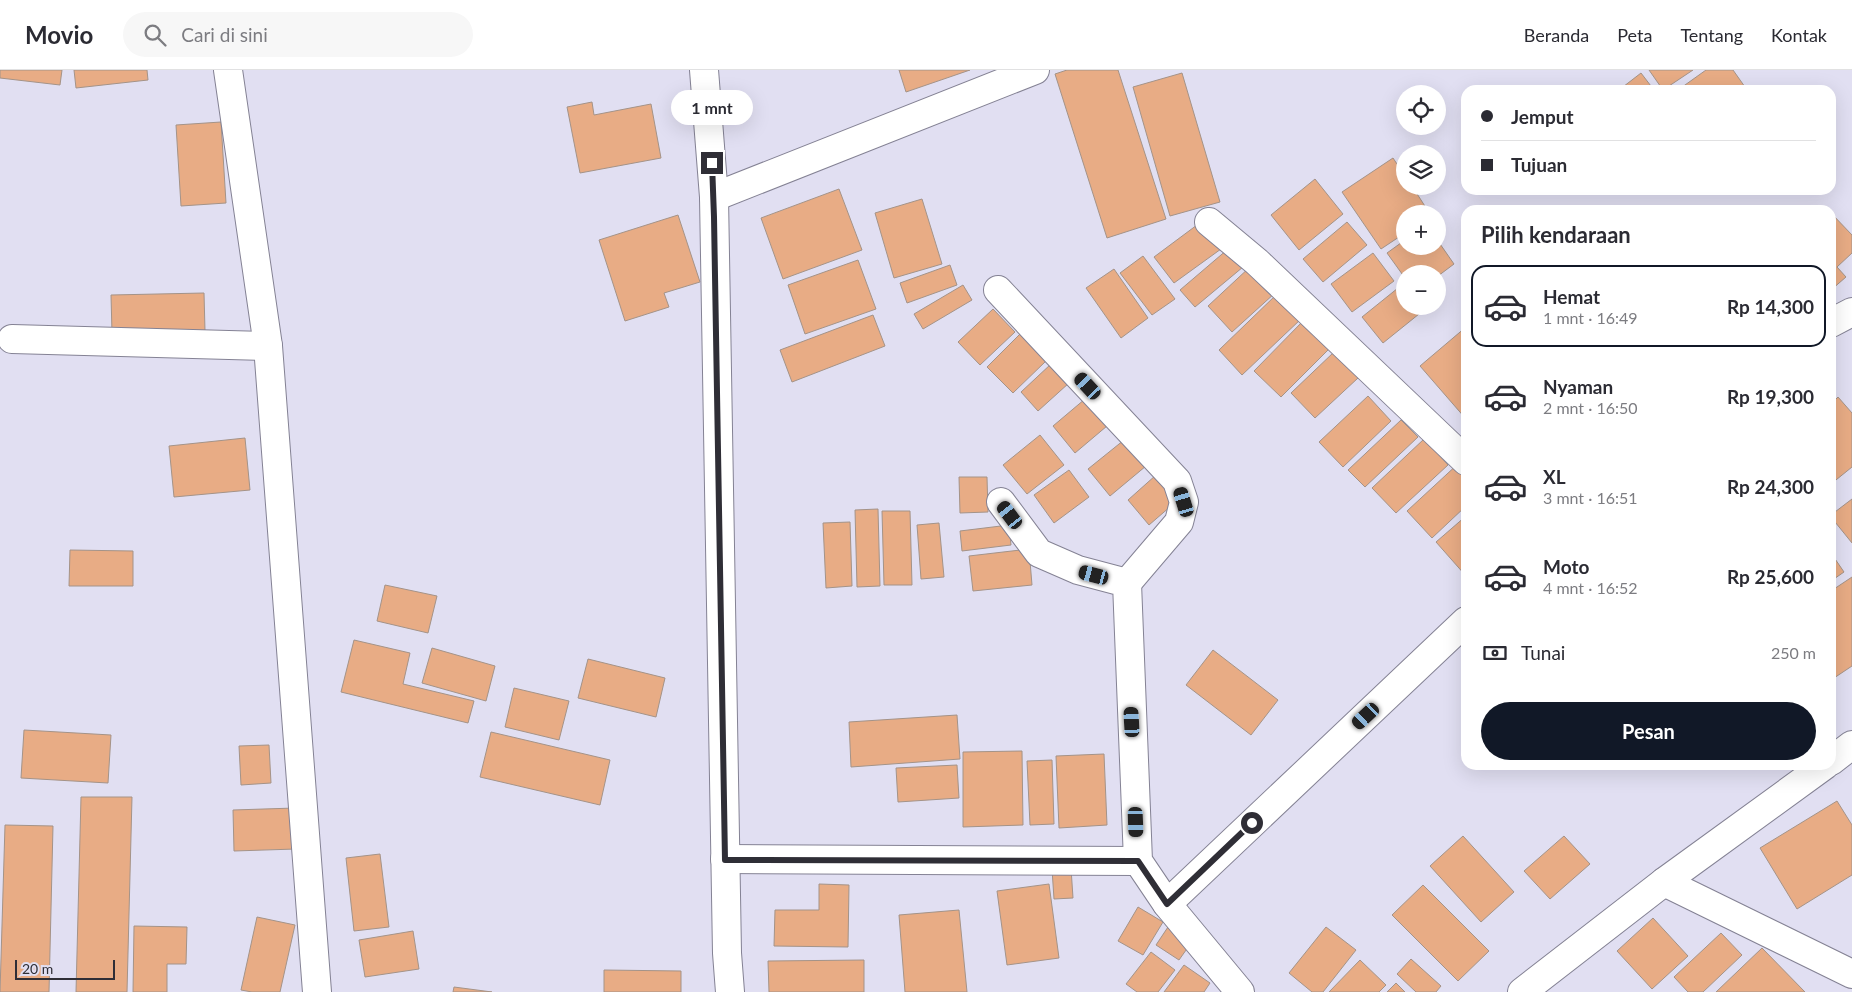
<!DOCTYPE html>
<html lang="id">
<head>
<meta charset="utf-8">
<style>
	:root { --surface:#fff; --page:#f7f7f7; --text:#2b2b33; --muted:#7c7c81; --line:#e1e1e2; --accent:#111827 }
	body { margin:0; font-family:Lato,sans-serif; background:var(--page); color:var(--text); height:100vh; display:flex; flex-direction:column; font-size:19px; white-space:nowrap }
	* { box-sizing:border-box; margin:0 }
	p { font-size:16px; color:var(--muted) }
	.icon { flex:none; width:28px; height:28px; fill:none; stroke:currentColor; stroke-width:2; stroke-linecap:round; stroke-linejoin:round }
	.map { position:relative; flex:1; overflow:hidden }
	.panel { position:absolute; left:1461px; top:135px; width:375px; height:565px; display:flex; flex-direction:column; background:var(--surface); border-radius:15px; box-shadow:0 5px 20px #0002 }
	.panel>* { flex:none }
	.guide { position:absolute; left:1461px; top:15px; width:375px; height:110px; border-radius:15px; box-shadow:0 5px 20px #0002; display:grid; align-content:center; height:110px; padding:0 20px; background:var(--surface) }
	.buttons { position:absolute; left:1396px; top:15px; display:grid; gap:10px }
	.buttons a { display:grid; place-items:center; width:50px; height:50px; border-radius:50%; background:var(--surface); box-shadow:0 5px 20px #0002; font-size:25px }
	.scale { position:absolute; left:15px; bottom:12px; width:100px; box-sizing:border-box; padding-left:5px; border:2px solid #2f2e36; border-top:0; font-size:14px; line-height:18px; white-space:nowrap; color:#2f2e36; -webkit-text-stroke:4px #e1dff2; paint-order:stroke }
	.end { position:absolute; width:22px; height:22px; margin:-11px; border:6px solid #2f2e36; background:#fff; box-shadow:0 0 0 2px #fff }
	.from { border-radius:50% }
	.bubble { position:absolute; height:35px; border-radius:18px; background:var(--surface); box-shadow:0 5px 20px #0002; font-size:16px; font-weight:700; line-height:35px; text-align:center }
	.car { position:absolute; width:15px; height:30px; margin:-15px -8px; border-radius:6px; box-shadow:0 0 4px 1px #0007; background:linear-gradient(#222 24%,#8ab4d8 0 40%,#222 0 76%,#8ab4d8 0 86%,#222 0) }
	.guide b { display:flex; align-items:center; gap:18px; height:48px; font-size:19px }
	.guide b+b { border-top:1px solid var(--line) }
	.guide i { width:12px; height:12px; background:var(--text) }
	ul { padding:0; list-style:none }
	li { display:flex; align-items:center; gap:15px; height:82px; margin:0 10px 8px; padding:0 10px; border:2px solid transparent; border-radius:15px }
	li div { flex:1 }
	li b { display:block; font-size:19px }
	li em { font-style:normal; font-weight:700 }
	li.selected { border-color:var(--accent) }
	li>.icon { width:45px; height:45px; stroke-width:1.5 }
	h2 { padding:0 20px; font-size:22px; line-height:60px }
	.pay { display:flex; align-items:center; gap:12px; height:55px; padding:0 20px; font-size:19px }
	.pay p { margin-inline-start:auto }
	.action { display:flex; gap:10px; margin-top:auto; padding:10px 20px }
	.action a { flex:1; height:58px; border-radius:30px; background:var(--accent); color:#fff; font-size:20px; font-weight:700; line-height:58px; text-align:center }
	header { display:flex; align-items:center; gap:30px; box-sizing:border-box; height:70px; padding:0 25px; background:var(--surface); border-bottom:1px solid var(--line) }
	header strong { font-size:24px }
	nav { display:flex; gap:28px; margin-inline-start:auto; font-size:18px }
	.search { width:350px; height:45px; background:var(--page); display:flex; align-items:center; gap:12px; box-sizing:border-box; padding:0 18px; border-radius:28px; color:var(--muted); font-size:19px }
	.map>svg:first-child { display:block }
	.building { fill:#e8ac85; stroke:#a49388 }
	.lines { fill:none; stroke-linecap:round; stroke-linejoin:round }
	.minor-casing { stroke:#848294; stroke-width:30 }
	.minor { stroke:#fff; stroke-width:28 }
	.route { stroke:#2f2e36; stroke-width:6 }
</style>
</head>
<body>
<header>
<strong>Movio</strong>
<div class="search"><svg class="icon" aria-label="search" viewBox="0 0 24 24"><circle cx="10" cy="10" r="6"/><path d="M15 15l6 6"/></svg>Cari di sini</div>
<nav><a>Beranda</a><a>Peta</a><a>Tentang</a><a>Kontak</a></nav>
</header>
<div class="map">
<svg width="1852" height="922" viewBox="0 0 1852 922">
	<rect width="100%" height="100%" fill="#e1dff2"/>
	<g class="building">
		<polygon points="0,0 62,0 60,15 0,8"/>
		<polygon points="74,0 147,0 148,10 76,18"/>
		<polygon points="899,0 970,0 906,22"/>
		<polygon points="1067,0 1118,0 1166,149 1107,168 1055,4"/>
		<polygon points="1649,0 1693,0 1663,20"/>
		<polygon points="1706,0 1733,0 1745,17 1741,20 1678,20"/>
		<polygon points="1182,3 1220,132 1170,146 1133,17"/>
		<polygon points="1641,3 1654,20 1619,20"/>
		<polygon points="592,32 594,45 651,34 661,88 580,103 567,37"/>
		<polygon points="221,52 226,133 181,136 176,55"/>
		<polygon points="1393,88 1405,106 1405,116 1412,116 1430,144 1405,144 1405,163 1381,179 1342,122"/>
		<polygon points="1315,109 1343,144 1299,180 1271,145"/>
		<polygon points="839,119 862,180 783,209 761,148"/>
		<polygon points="922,129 942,194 894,208 875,143"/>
		<polygon points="1831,143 1852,165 1852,183 1837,197 1846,207 1831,220"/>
		<polygon points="678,145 700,212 664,223 669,237 625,251 599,170"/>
		<polygon points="1201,152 1221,179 1174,213 1154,187"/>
		<polygon points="1347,152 1367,175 1323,212 1303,189"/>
		<polygon points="1405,170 1405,176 1438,176 1438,171 1454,194 1438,206 1438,204 1405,204 1405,208 1387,183"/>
		<polygon points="1228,179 1243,197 1195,237 1180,220"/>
		<polygon points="1373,183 1394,211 1352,242 1331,214"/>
		<polygon points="1143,186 1175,229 1152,245 1120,203"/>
		<polygon points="858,190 876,239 805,264 788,215"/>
		<polygon points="950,195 957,215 907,233 900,213"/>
		<polygon points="1251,196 1275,223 1232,262 1208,236"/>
		<polygon points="1114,199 1148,248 1121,268 1086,218"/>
		<polygon points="963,215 972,230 923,259 914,244"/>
		<polygon points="1398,218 1405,227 1405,236 1413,236 1419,244 1383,273 1362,247"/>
		<polygon points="204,223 205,261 112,263 111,225"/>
		<polygon points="1277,224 1301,249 1242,305 1219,280"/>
		<polygon points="993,239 1015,262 980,295 958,272"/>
		<polygon points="873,245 885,276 792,312 780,280"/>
		<polygon points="1304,250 1331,277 1281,327 1254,301"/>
		<polygon points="1466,257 1466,349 1420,296"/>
		<polygon points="1020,264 1046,291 1013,323 987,297"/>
		<polygon points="1334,282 1358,308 1315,348 1291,323"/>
		<polygon points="1051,294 1069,313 1038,341 1021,322"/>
		<polygon points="1368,326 1391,351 1343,397 1319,372"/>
		<polygon points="1838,327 1852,343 1852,397 1831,414 1831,334"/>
		<polygon points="1085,329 1107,356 1075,383 1053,356"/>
		<polygon points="1401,350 1418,367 1365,417 1348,400"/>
		<polygon points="1040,365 1064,395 1027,424 1003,395"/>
		<polygon points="245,368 250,420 174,427 169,376"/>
		<polygon points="1424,369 1448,395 1396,443 1372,418"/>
		<polygon points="1124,370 1146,396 1110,426 1088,399"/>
		<polygon points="1460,392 1466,398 1466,436 1432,468 1407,441"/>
		<polygon points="1069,400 1089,427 1054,453 1034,425"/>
		<polygon points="1156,405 1178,430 1149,455 1128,430"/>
		<polygon points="959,407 987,407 988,442 960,443"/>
		<polygon points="1852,429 1852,473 1831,447 1831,445"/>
		<polygon points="878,439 880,516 857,517 855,440"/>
		<polygon points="882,441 910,441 912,515 884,515"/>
		<polygon points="1466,446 1466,506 1436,472"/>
		<polygon points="850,452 852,516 826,518 823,453"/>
		<polygon points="939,453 944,507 921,509 917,455"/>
		<polygon points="1009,455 1011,475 962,481 960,461"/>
		<polygon points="1029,479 1032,515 973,521 969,486"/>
		<polygon points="70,480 133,481 133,516 69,516"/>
		<polygon points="1831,483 1844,502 1831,511"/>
		<polygon points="1852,507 1852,596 1831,610 1831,521"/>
		<polygon points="385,515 437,526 428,563 377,551"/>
		<polygon points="354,570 410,583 403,614 474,631 468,653 341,622"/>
		<polygon points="432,578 495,596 486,631 422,613"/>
		<polygon points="1213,580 1278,630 1251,665 1186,615"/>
		<polygon points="588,589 665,608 656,647 578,628"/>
		<polygon points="514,618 569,631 559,670 505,657"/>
		<polygon points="957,645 960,689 851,697 849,652"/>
		<polygon points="24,660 111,665 108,713 21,708"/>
		<polygon points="491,662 610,690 600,735 480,707"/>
		<polygon points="269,675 271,713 241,715 239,676"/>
		<polygon points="1022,681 1023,755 963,757 963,682"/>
		<polygon points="1104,684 1107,755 1059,758 1056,686"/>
		<polygon points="1052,690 1054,754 1030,755 1027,691"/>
		<polygon points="957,695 959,728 898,732 896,698"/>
		<polygon points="81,727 132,727 127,922 76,922"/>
		<polygon points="1837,731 1852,755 1852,805 1797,839 1760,778"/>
		<polygon points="295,738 296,779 234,781 233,740"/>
		<polygon points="5,755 53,756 49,922 0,922"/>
		<polygon points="1463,766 1514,822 1481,852 1430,796"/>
		<polygon points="1564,766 1590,794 1550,829 1524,801"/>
		<polygon points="380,784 389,857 354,861 346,788"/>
		<polygon points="1071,798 1073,828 1054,829 1052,799"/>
		<polygon points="819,814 849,815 848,877 774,876 775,840 819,840"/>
		<polygon points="1049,814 1059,888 1007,895 997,821"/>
		<polygon points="1423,815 1489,881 1458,911 1392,845"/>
		<polygon points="1138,837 1163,852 1143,885 1118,871"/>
		<polygon points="959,840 967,922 905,922 899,845"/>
		<polygon points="257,847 295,855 280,922 252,922 241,920"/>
		<polygon points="1653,848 1688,886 1652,919 1617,881"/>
		<polygon points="134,856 187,857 186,894 167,894 167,922 133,922"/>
		<polygon points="1168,857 1191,873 1179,890 1156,875"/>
		<polygon points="1326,857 1356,880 1323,922 1312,922 1289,903"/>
		<polygon points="413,861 419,899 365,907 359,870"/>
		<polygon points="1721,863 1742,885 1703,922 1688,922 1674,907"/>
		<polygon points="1762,878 1805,922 1716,922"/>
		<polygon points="1151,882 1175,900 1158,922 1137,922 1126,914"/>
		<polygon points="1411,889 1441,916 1436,922 1416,922 1397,904"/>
		<polygon points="864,890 864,922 769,922 768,891"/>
		<polygon points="1360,890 1386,915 1379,922 1329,922"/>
		<polygon points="1184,895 1210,913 1204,922 1164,922"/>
		<polygon points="604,900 681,901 681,922 604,922"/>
		<polygon points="1396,913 1405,922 1387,922"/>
		<polygon points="454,917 492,922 453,922"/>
	</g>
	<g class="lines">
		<defs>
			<g id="minor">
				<polyline points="228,0 268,276 317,922"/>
				<polyline points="704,0 714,127 727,883 730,922"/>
				<polyline points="714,127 1035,0"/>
				<polyline points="1209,152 1257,192 1466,391"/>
				<polyline points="998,220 1177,411 1184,432 1179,452 1127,513"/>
				<polyline points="1831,253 1852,242"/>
				<polyline points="12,269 268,276"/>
				<polyline points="1001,432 1039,483 1078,500 1127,513 1138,791 1167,834 1240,922"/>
				<polyline points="1831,691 1852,675"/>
				<polyline points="725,789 1138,791"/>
				<polyline points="1664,812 1852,904"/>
				<polyline points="1167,834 1466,551"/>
				<polyline points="1522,922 1664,812 1825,695"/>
			</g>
		</defs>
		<use href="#minor" class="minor-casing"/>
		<use href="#minor" class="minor"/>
	</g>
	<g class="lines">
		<polyline class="route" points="712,93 714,147 725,790 1138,791 1167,834 1252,753"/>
	</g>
</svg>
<div class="buttons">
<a><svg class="icon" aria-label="locate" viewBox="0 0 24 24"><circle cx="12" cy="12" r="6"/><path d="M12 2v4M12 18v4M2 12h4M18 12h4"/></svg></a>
<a><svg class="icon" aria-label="layers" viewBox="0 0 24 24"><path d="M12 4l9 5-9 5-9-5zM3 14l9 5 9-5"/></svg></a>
<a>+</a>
<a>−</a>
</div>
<div class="scale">20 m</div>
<i class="end from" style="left:1252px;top:753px"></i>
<i class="end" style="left:712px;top:93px"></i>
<div class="bubble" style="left:671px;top:20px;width:82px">1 mnt</div>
<i class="car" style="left:1088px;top:316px;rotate:317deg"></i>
<i class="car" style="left:1184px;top:432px;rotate:343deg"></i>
<i class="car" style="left:1010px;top:445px;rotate:323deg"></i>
<i class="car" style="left:1094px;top:505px;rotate:285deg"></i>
<i class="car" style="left:1366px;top:646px;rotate:227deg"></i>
<i class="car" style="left:1132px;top:652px;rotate:357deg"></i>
<i class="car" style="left:1136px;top:752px;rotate:178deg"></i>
<div class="guide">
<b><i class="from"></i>Jemput</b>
<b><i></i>Tujuan</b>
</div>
<section class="panel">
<h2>Pilih kendaraan</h2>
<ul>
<li class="selected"><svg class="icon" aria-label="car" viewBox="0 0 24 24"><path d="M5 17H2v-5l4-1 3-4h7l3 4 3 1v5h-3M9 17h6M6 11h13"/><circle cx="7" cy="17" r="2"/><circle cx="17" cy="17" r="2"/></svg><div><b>Hemat</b><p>1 mnt · 16:49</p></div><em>Rp 14,300</em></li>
<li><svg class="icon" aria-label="car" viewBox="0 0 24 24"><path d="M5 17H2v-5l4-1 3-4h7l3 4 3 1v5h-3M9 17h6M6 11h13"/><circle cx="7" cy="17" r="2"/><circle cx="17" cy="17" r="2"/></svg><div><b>Nyaman</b><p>2 mnt · 16:50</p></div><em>Rp 19,300</em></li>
<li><svg class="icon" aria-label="car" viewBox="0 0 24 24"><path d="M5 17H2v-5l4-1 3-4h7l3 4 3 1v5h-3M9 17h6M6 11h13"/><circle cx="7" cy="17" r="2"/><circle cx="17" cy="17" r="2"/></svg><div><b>XL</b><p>3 mnt · 16:51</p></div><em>Rp 24,300</em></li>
<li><svg class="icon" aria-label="car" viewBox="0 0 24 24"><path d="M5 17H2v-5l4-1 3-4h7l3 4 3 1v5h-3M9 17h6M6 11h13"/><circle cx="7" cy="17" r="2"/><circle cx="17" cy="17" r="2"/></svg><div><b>Moto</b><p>4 mnt · 16:52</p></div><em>Rp 25,600</em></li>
</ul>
<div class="pay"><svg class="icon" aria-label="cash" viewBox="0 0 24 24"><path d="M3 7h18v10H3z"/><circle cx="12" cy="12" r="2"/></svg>Tunai<p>250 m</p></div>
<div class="action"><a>Pesan</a></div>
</section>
</div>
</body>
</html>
